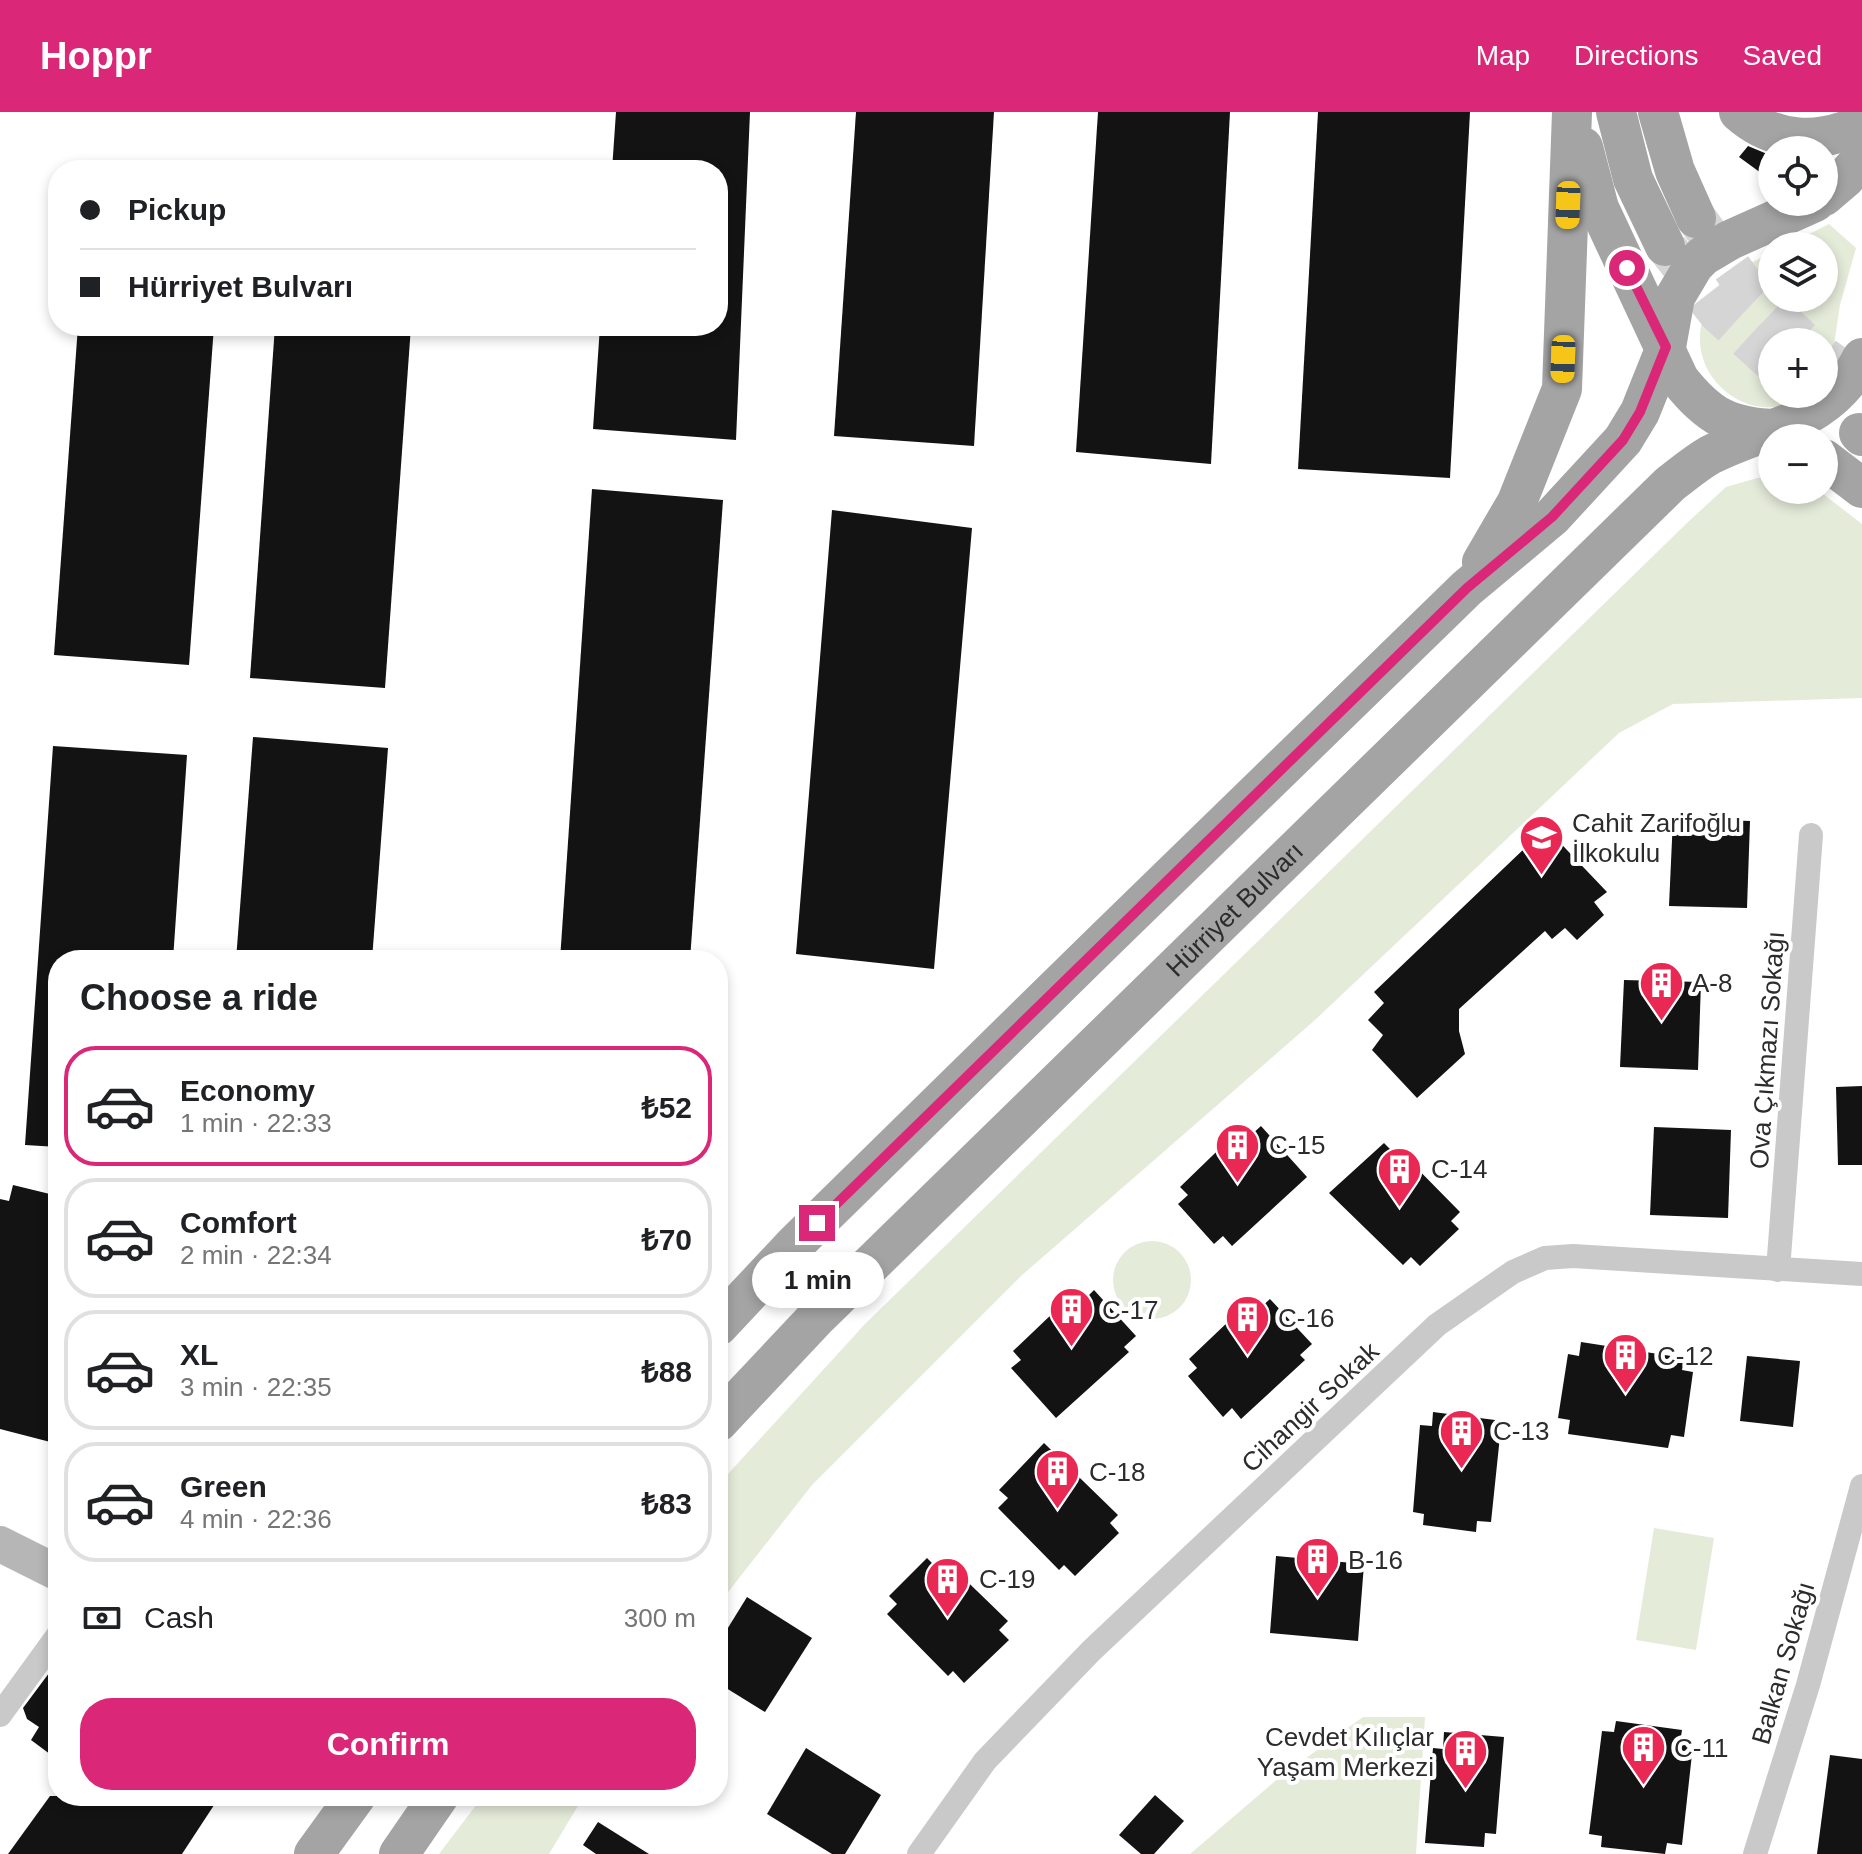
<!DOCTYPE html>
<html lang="en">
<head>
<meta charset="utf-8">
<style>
	:root { --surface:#fff; --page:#f6f6f6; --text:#202124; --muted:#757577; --line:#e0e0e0; --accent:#db2777 }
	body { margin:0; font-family:Arial,sans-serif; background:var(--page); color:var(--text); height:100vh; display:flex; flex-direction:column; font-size:30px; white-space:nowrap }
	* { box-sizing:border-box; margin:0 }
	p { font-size:26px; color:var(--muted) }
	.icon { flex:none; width:44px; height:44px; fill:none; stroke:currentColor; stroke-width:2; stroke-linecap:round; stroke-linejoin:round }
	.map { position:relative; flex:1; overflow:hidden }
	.sheet { position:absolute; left:48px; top:838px; width:680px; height:856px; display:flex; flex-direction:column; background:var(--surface); border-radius:32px; box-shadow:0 4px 12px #0003 }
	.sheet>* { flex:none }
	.guide { position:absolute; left:48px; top:48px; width:680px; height:176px; border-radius:32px; box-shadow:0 4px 12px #0003; display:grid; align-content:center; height:176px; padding:0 32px; background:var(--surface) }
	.fabs { position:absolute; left:1758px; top:24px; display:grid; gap:16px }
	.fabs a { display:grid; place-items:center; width:80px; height:80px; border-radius:50%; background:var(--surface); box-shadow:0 4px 12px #0003; font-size:40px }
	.end { position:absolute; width:36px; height:36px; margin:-18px; border:10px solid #db2777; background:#fff; box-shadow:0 0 0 4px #fff }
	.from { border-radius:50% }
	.bubble { position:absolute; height:56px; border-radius:28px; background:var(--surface); box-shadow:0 4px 12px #0003; font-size:26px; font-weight:600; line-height:56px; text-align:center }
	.car { position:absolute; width:24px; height:48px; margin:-24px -12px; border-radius:10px; box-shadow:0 0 6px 2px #0007; background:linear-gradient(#f5c518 24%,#345 0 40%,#f5c518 0 76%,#345 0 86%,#f5c518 0) }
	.guide b { display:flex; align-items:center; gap:28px; height:76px; font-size:30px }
	.guide b+b { border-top:2px solid var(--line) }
	.guide i { width:20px; height:20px; background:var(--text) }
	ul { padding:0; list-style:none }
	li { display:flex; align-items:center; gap:24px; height:120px; margin:0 16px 12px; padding:0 16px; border:4px solid var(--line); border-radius:32px }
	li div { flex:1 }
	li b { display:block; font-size:30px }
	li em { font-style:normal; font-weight:600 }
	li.selected { border-color:var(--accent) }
	li>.icon { width:72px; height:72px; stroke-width:1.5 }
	h2 { padding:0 32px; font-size:36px; line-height:96px }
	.pay { display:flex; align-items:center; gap:20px; height:88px; padding:0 32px; font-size:30px }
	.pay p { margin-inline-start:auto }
	.cta { display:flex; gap:16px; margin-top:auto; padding:16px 32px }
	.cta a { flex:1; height:92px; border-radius:32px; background:var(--accent); color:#fff; font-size:32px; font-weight:600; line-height:92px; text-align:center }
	header { display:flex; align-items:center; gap:48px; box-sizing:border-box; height:112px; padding:0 40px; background:var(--accent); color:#fff }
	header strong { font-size:38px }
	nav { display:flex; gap:44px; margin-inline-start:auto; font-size:28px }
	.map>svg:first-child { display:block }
	.green { fill:#e5ebd9 }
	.building { fill:#131313 }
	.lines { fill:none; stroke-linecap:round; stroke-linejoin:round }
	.primary-tunnel { stroke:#d5d5d5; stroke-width:40; stroke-dasharray:40 20; stroke-linecap:butt }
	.street { stroke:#c9c9c9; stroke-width:24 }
	.secondary { stroke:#b6b6b6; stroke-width:36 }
	.primary { stroke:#a4a4a4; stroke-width:40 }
	.route { stroke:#db2777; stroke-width:10 }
	.labels { text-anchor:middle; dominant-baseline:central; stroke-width:8; stroke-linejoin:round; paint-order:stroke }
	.poi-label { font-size:26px; fill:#2c2c2c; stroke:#fff; text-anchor:start }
	.street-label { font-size:26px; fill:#2c2c2c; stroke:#fff }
</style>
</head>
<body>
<header>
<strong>Hoppr</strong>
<nav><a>Map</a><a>Directions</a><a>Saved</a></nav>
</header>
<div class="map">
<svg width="1862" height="1742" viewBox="0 0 1862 1742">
	<rect width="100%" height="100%" fill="#fff"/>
	<g class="green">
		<path d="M1829 112 1856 136 1840 193 1831 252 1824 262V230H1772V282H1805C1747 328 1658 245 1722 175 1727 170 1732 162 1739 157 1749 151 1761 146 1772 141V186H1824V134H1785Z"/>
		<polygon points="1757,366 1772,366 1772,378 1818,378 1862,412 1862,586 1673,592 1619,621 1315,908 1021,1164 812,1373 718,1493 718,1373 865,1212 1688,410 1726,375"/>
		<circle cx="1152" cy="1168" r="39"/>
		<polygon points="1654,1416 1714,1426 1696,1538 1636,1528"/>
		<polygon points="1363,1605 1425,1605 1416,1742 1190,1742 1281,1664"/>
		<polygon points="483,1684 584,1684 549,1742 439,1742"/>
	</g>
	<g class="building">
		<polygon points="616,0 750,0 736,328 593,317 600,214 718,214 718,58 612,58"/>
		<polygon points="856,0 994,0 974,334 834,324"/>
		<polygon points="1098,0 1230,0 1211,352 1076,340"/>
		<polygon points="1318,0 1470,0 1450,366 1298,357"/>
		<polygon points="1748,34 1772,44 1772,69 1739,45"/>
		<polygon points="78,214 214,214 189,553 54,543"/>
		<polygon points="275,214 411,214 385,576 250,566"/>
		<polygon points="592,377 723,388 690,848 560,848"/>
		<polygon points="832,398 972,416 934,857 796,842"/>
		<polygon points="253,625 388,636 372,848 236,848"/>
		<polygon points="53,634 187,643 173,848 58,848 58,1035 25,1033"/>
		<polygon points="1673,706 1750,709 1747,796 1669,794"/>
		<polygon points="1546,716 1607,780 1594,790 1604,803 1577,828 1565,816 1552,827 1545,819 1459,897 1459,919 1465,942 1417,986 1372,938 1383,923 1368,908 1384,891 1374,880"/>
		<polygon points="1624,868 1701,870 1698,958 1620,955"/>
		<polygon points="1862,974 1862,1053 1838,1053 1836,975"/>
		<polygon points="1243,1014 1251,1023 1261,1014 1307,1065 1232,1134 1223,1124 1214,1132 1178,1092 1188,1083 1180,1075"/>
		<polygon points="1654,1015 1731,1018 1728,1106 1650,1103"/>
		<polygon points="1384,1031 1395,1042 1399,1038 1460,1100 1451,1109 1459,1117 1420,1154 1411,1145 1403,1153 1329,1081"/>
		<polygon points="13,1073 58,1084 58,1332 0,1317 0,1087 9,1089"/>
		<polygon points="1094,1178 1136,1224 1124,1235 1129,1240 1056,1306 1011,1256 1021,1248 1013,1239 1076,1179 1084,1188"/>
		<polygon points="1252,1187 1260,1196 1270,1187 1312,1232 1300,1243 1305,1248 1241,1307 1232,1296 1223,1305 1188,1264 1197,1256 1189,1247"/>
		<polygon points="1581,1230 1684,1246 1682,1258 1693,1260 1684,1325 1671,1323 1668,1336 1568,1322 1570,1308 1558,1306 1568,1242 1579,1244"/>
		<polygon points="1747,1244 1800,1249 1793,1315 1740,1309"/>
		<polygon points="1433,1300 1495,1308 1493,1323 1500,1324 1491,1410 1477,1409 1476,1420 1423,1413 1424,1402 1413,1400 1420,1313 1432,1314"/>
		<polygon points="1044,1331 1118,1403 1110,1411 1119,1421 1075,1464 1064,1453 1059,1458 998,1396 1008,1386 999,1378"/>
		<polygon points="1276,1444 1364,1452 1358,1529 1270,1521"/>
		<polygon points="927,1446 937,1456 945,1448 1008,1509 999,1518 1009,1528 964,1571 953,1559 948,1564 887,1502 897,1492 889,1484"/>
		<polygon points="747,1485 812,1526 765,1600 718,1571 718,1532"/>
		<polygon points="58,1549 58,1648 31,1628 39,1615 27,1607 23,1596"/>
		<polygon points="1616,1609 1682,1618 1680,1631 1693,1633 1682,1733 1667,1731 1665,1742 1601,1735 1602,1724 1589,1722 1602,1619 1614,1620"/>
		<polygon points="1444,1620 1504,1625 1496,1722 1485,1721 1484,1735 1425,1731 1433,1636 1443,1637"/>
		<polygon points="806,1636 881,1683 845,1742 832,1742 767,1702"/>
		<polygon points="1830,1643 1862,1647 1862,1742 1817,1742"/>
		<polygon points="1155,1683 1184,1709 1154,1742 1141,1742 1119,1723"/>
		<polygon points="50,1684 220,1684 182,1742 8,1742"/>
		<polygon points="598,1710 649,1742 596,1742 583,1733"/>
	</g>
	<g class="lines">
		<g class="primary-tunnel">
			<polyline points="1697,107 1745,174 1804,230"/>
			<polyline points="1668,137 1718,201 1772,250"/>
			<polyline points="1824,245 1862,272"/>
		</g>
		<g class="street">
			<polyline points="1778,1158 1811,723"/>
			<polyline points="0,1603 58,1523"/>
			<polyline points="919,1742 985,1649 1091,1539 1437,1213 1513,1160 1545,1146 1573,1144 1862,1162"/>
			<polyline points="1755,1742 1808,1573 1862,1374"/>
		</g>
		<polyline class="secondary" points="0,1432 58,1461"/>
		<g class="primary">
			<polyline points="1616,0 1633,67 1665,134"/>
			<polyline points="1658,0 1675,59 1696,106"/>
			<path d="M1739 0C1775 32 1820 32 1862 12"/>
			<path d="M1583 35 1599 96 1679 267C1708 304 1729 316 1777 317"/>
			<polyline points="1824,84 1845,66 1862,46"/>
			<polyline points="1859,321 1862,324"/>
			<polyline points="1824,347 1862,376"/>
			<polyline points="1482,450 1517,390 1562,277 1572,0"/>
			<polyline points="718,1214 795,1132 1103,830 1467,476 1552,405 1623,328 1640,300 1666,235 1675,185 1694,153 1703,144 1730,128 1815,90"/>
			<path id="s1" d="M718 1310 815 1207 1670 372C1683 362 1696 351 1710 343 1769 313 1829 312 1862 246"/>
			<polyline points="314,1742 356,1684"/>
			<polyline points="399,1742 439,1684"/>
		</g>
	</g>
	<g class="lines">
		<polyline class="route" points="817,1111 1467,476 1552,405 1623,328 1640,300 1666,235 1627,156"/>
	</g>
	<defs>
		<symbol id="school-pin" viewBox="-11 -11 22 30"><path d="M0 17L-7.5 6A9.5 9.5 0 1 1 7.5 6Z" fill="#e92854" stroke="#fff"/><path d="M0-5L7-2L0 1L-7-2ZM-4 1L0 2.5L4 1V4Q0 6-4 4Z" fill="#fff"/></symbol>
		<symbol id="building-pin" viewBox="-11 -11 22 30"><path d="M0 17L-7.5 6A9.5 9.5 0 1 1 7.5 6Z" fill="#e92854" stroke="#fff"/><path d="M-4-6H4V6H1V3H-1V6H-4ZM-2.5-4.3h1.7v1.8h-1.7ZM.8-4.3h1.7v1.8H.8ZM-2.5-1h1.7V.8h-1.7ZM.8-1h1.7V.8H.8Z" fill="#fff"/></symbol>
	</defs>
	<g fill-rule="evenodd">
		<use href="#school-pin" x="1516" y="700" width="51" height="69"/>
		<use href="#building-pin" x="1636" y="846" width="51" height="69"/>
		<use href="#building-pin" x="1212" y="1008" width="51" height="69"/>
		<use href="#building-pin" x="1374" y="1032" width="51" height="69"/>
		<use href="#building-pin" x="1046" y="1172" width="51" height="69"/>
		<use href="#building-pin" x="1222" y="1180" width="51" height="69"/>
		<use href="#building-pin" x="1600" y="1218" width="51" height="69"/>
		<use href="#building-pin" x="1436" y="1294" width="51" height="69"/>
		<use href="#building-pin" x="1032" y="1334" width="51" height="69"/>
		<use href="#building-pin" x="1292" y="1422" width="51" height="69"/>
		<use href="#building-pin" x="922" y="1442" width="51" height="69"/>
		<use href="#building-pin" x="1618" y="1610" width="51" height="69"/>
		<use href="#building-pin" x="1440" y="1614" width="51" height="69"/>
	</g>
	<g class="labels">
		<g class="poi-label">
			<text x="1572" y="711">Cahit Zarifoğlu<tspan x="1572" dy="30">İlkokulu</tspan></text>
			<text x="1692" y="871">A-8</text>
			<text x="1269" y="1033">C-15</text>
			<text x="1431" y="1057">C-14</text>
			<text x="1102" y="1198">C-17</text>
			<text x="1278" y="1206">C-16</text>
			<text x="1657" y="1244">C-12</text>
			<text x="1493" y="1319">C-13</text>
			<text x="1089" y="1360">C-18</text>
			<text x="1348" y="1448">B-16</text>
			<text x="979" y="1467">C-19</text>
			<text x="1434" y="1625" text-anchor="end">Cevdet Kılıçlar<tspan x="1434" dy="30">Yaşam Merkezi</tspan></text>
			<text x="1674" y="1636">C-11</text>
		</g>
		<g class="street-label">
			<text stroke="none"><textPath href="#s1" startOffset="728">Hürriyet Bulvarı</textPath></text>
			<text transform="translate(1767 938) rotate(-86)">Ova Çıkmazı Sokağı</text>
			<text transform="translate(1310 1295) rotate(-43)">Cihangir Sokak</text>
			<text transform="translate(1783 1551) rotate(-74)">Balkan Sokağı</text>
		</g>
	</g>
</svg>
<div class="fabs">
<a><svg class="icon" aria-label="locate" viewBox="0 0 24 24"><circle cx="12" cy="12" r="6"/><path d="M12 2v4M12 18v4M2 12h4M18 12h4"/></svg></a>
<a><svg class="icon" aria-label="layers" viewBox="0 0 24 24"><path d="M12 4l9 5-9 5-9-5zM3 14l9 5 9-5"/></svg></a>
<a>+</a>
<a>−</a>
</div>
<i class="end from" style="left:1627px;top:156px"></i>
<i class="end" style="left:817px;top:1111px"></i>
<div class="bubble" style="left:752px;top:1140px;width:132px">1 min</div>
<i class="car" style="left:1568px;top:93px;rotate:182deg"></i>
<i class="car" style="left:1563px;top:247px;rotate:182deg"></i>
<div class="guide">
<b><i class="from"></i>Pickup</b>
<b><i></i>Hürriyet Bulvarı</b>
</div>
<section class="sheet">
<h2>Choose a ride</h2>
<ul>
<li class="selected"><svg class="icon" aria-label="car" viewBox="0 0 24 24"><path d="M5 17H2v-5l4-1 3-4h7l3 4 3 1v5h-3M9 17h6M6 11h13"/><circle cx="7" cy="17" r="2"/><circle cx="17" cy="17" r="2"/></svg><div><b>Economy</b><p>1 min · 22:33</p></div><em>₺52</em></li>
<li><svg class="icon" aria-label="car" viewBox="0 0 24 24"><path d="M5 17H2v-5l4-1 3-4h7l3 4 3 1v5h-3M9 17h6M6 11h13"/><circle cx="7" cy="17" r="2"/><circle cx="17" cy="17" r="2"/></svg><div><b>Comfort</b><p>2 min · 22:34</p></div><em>₺70</em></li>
<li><svg class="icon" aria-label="car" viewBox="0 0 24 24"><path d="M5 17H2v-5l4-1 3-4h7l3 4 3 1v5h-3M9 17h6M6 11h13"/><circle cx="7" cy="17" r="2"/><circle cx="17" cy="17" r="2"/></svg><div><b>XL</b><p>3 min · 22:35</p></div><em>₺88</em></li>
<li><svg class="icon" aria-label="car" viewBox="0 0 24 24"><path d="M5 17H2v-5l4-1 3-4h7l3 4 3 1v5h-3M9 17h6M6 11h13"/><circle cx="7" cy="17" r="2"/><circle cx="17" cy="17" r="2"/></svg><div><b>Green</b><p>4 min · 22:36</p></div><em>₺83</em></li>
</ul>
<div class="pay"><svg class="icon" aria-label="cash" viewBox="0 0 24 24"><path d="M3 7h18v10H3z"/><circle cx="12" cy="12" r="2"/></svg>Cash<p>300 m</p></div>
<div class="cta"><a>Confirm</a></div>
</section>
</div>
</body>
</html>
